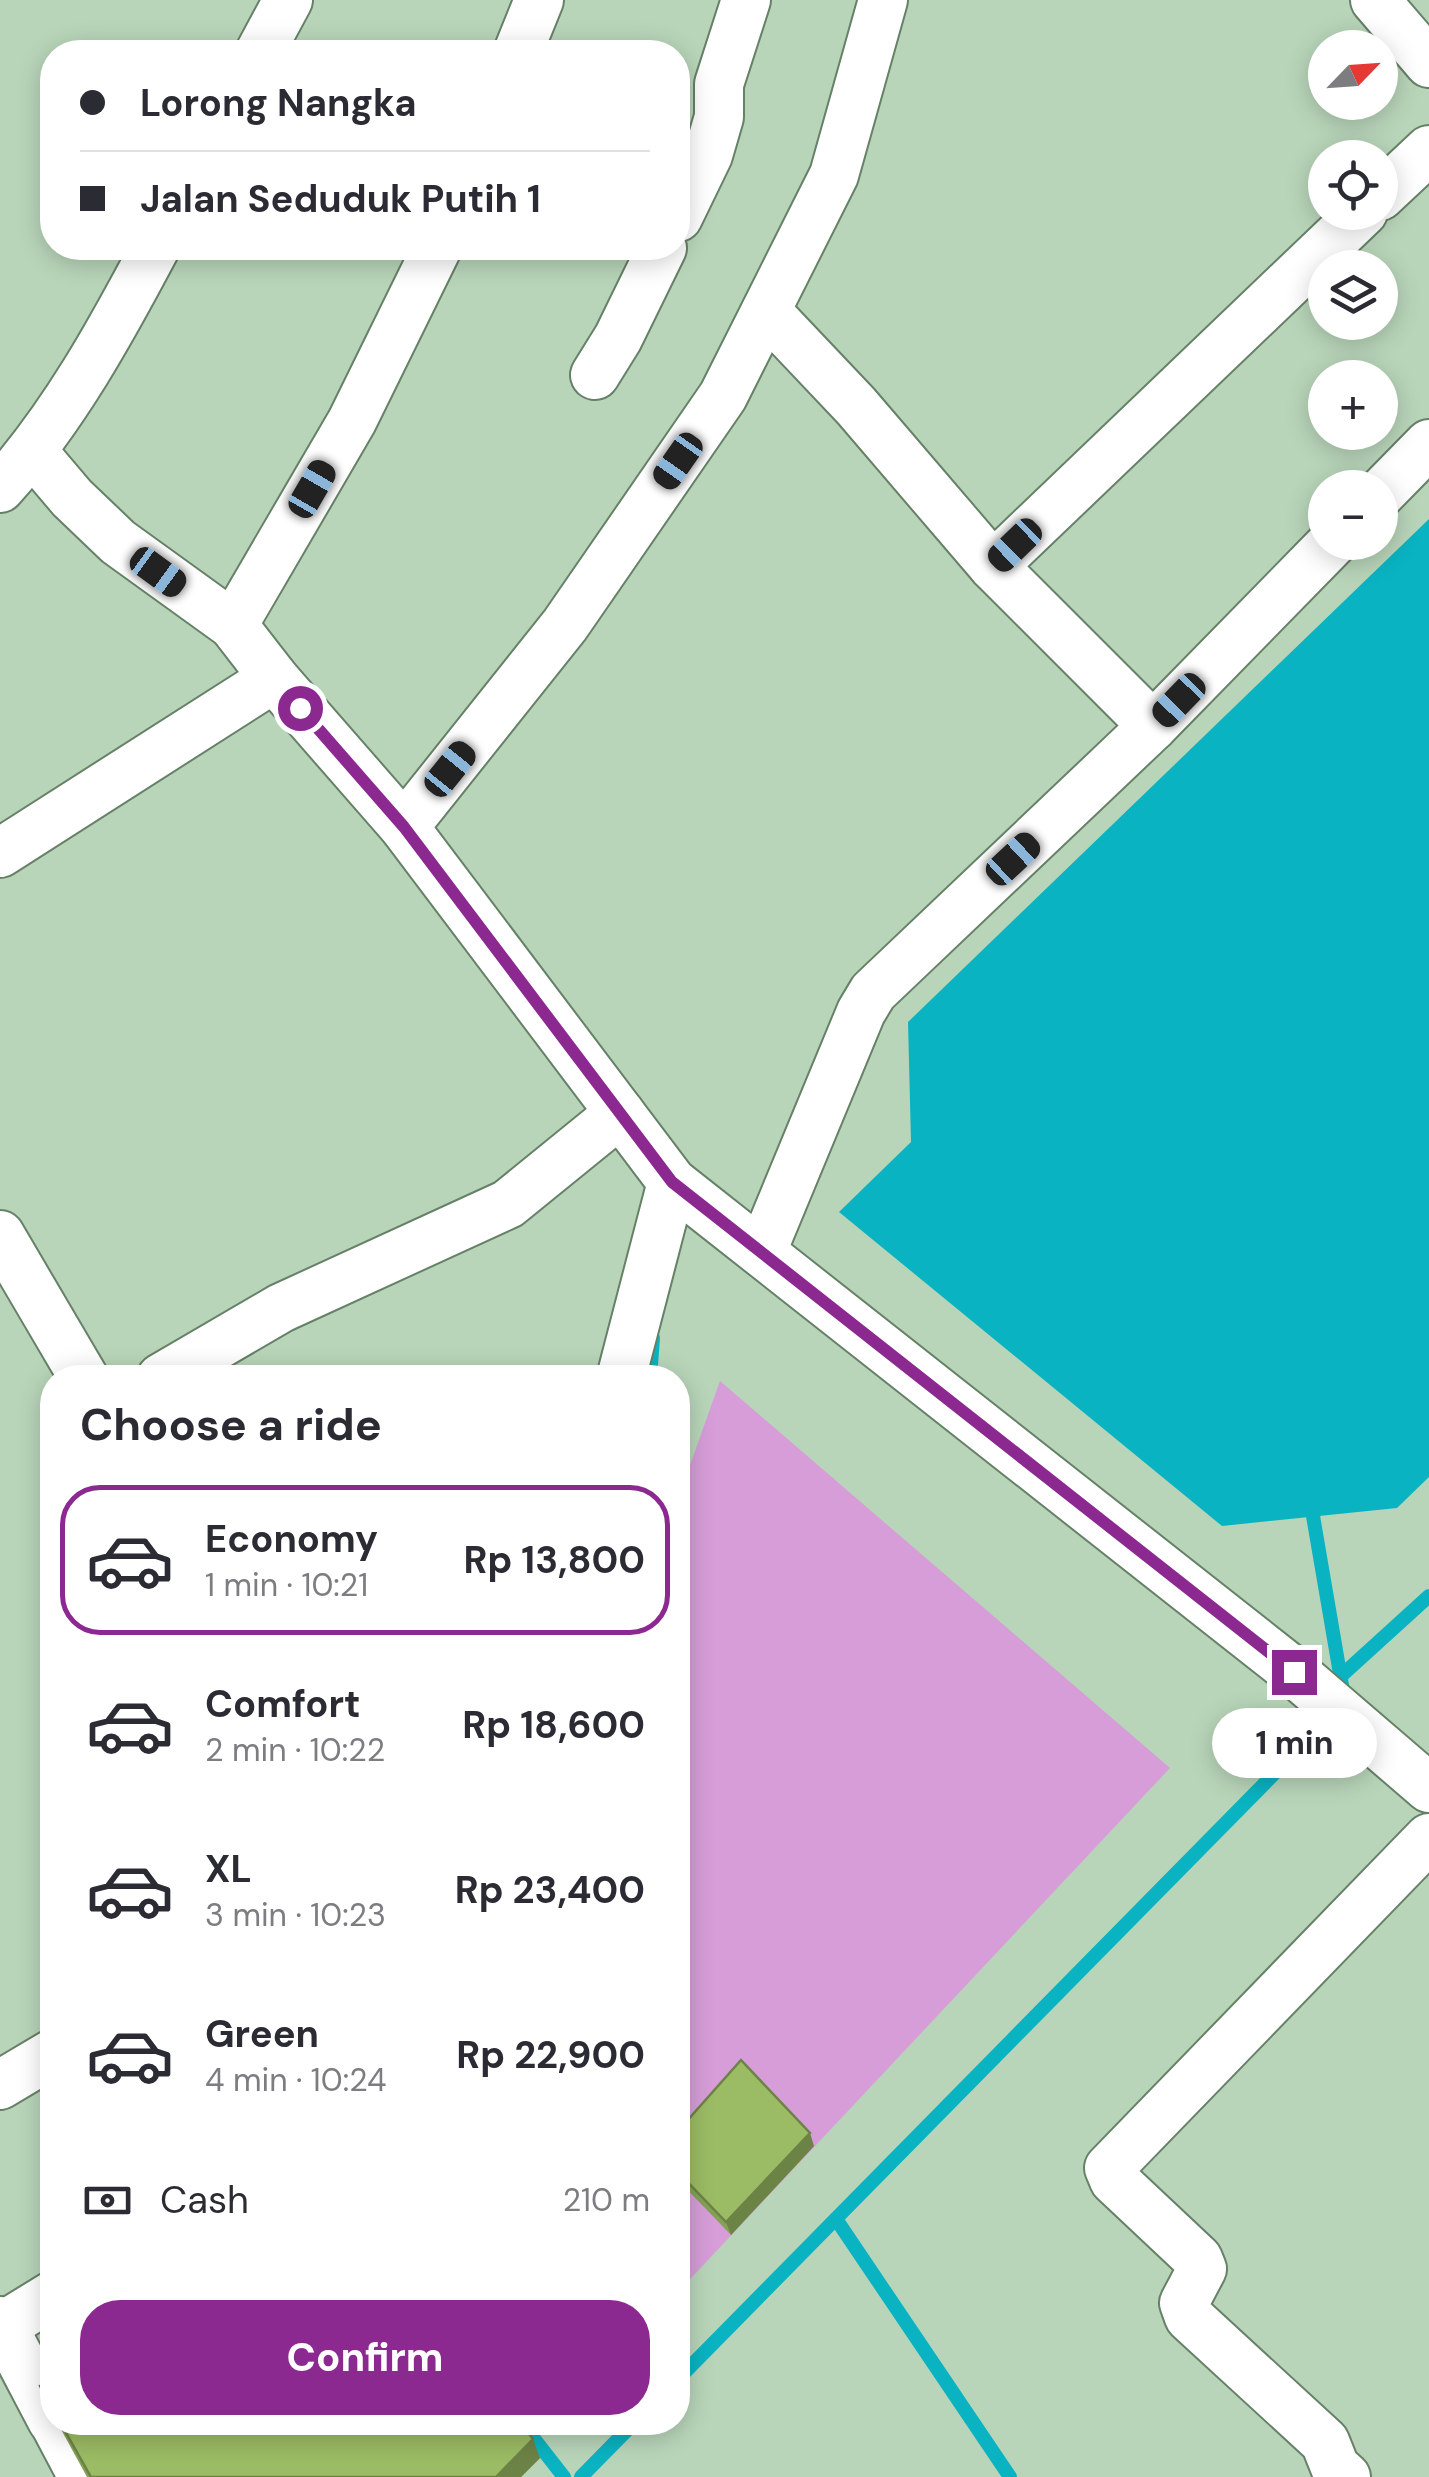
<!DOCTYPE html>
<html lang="en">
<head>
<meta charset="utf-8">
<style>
	:root { --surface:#fff; --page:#f7f7f7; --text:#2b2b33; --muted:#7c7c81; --line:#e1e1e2; --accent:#8c2991 }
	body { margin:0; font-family:"DM Sans",sans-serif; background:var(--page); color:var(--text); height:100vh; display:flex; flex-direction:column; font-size:38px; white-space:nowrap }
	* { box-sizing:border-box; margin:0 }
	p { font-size:32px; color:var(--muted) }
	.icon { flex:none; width:55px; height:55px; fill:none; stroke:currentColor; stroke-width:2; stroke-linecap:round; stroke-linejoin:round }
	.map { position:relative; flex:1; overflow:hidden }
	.side { position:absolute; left:40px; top:1365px; width:650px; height:1070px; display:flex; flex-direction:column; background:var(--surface); border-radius:40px; box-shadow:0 5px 25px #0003 }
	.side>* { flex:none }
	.guide { position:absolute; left:40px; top:40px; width:650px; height:220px; border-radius:40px; box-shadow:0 5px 25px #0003; display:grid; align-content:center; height:220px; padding:0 40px; background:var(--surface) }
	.needle { width:65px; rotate:65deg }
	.fabs { position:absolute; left:1308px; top:30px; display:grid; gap:20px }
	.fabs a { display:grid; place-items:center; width:90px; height:90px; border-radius:50%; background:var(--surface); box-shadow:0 5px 25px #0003; font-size:50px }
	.end { position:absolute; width:45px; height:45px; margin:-22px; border:12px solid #8c2991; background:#fff; box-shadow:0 0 0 5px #fff }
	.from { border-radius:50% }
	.bubble { position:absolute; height:70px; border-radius:35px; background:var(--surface); box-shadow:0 5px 25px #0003; font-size:32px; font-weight:700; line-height:70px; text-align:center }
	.car { position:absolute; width:30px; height:60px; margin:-30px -15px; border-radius:12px; box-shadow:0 0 8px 2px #0007; background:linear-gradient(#222 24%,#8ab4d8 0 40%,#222 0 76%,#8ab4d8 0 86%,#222 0) }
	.guide b { display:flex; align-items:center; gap:35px; height:95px; font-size:38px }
	.guide b+b { border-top:2px solid var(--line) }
	.guide i { width:25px; height:25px; background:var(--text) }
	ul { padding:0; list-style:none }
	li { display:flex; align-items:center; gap:30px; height:150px; margin:0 20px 15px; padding:0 20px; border:5px solid transparent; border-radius:40px }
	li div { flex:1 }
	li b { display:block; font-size:38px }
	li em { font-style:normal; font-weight:700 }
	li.selected { border-color:var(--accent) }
	li>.icon { width:90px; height:90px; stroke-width:1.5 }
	h2 { padding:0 40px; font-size:45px; line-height:120px }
	.pay { display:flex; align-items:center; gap:25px; height:110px; padding:0 40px; font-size:38px }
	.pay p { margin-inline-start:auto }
	.button { display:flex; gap:20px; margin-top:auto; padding:20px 40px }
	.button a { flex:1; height:115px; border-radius:40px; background:var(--accent); color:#fff; font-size:40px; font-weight:700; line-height:115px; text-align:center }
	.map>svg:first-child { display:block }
	.green { fill:#d69dd8 }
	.water { fill:#0ab3c2 }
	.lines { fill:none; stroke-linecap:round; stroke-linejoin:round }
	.stream { stroke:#0ab3c2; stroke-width:14 }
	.minor-casing { stroke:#668167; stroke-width:52 }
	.minor { stroke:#fff; stroke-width:48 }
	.wall { fill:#85a156 }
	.shaded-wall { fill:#6c8346 }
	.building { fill:#9bbb64; stroke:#6c8346; stroke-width:2.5 }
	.route { stroke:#8c2991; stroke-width:12 }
</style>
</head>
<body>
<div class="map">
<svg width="1429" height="2477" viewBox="0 0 1429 2477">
	<rect width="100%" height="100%" fill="#b8d5b9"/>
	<polygon class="green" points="720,1381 1170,1768 678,2292 678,1499"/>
	<polygon class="water" points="1429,519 1429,1477 1397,1508 1222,1526 839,1212 911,1142 908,1022"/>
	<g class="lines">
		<g class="stream">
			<polyline points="650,1378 653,1338"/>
			<polyline points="1319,1502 1313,1516 1344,1697"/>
			<polyline points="1341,1676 1429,1596"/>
			<polyline points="836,2219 1010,2477"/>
			<polyline points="678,2379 1333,1714"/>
			<polyline points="521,2422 564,2477"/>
			<polyline points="581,2477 635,2422"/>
		</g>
		<defs>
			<g id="minor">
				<polyline points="1375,0 1429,63"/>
				<polyline points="260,52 288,0"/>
				<polyline points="518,52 539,0"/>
				<polyline points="1380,196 1429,150"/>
				<polyline points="678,217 708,155 719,117 719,84 746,0"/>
				<polyline points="766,311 856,406 993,566 1153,726"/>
				<polyline points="595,375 618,338 662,248"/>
				<polyline points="33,452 72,498 118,542 233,625 274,678 404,827 672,1182 1294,1672 1429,1788"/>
				<path d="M0 488C64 417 111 331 155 248"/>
				<polyline points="1380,494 1429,444"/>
				<polyline points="993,566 1363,212"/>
				<polyline points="233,625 352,421 437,248"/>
				<polyline points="404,827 565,625 723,396 834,175 883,0"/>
				<polyline points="0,853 274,678"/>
				<polyline points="0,1235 84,1378"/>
				<polyline points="762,1251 861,1012 873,992 1153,726 1333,542"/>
				<polyline points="161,1378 281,1308 508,1204 620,1113"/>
				<polyline points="621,1378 672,1182"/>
				<polyline points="0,2085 52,2054"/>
				<polyline points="0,2321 52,2420"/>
				<polyline points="3,2326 52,2296"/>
				<polyline points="54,2422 83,2477"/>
				<polyline points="1346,2477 1335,2467 1325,2442 1189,2317 1184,2303 1202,2269 1198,2259 1114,2180 1109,2168 1429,1838"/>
			</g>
		</defs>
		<use href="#minor" class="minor-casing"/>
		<use href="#minor" class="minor"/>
	</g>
	<g class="wall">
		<polygon points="678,2131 814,2146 731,2235 678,2180"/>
		<polygon points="52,2378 52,2415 40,2386"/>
		<polygon points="57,2422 520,2422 540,2458 521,2477 87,2477"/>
	</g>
	<g class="shaded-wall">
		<polygon points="810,2133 814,2146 731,2235 726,2222"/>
		<polygon points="533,2439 540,2458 521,2477 496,2477"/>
	</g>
	<g class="building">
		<polygon points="741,2060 810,2133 726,2222 678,2172 678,2131"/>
		<polygon points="52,2378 52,2408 40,2386"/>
		<polygon points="60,2422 520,2422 533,2439 496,2477 91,2477"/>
	</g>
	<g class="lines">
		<polyline class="route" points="300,708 404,827 672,1182 1294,1672"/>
	</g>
</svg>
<div class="fabs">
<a><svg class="needle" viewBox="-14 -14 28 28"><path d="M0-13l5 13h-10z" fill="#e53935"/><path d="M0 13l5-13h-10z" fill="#7c7c81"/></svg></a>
<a><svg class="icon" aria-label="locate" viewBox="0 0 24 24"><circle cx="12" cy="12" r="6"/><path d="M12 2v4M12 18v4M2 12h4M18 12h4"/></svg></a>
<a><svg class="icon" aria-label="layers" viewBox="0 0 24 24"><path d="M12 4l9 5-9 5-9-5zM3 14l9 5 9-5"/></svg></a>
<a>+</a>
<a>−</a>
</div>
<i class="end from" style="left:300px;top:708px"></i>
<i class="end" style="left:1294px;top:1672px"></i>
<div class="bubble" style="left:1212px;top:1708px;width:165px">1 min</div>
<i class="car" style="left:678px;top:461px;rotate:215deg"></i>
<i class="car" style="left:312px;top:489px;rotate:30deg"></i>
<i class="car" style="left:1015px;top:545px;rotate:226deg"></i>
<i class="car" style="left:158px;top:572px;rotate:126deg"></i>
<i class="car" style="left:1179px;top:700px;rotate:224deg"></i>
<i class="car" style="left:450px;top:769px;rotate:39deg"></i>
<i class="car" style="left:1013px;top:859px;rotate:47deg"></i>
<div class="guide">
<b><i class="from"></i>Lorong Nangka</b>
<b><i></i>Jalan Seduduk Putih 1</b>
</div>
<section class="side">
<h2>Choose a ride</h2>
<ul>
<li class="selected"><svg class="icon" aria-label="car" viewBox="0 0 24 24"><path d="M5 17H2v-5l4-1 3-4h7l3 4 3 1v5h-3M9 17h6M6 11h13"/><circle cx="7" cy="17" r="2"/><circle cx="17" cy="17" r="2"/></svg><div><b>Economy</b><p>1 min · 10:21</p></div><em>Rp 13,800</em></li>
<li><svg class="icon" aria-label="car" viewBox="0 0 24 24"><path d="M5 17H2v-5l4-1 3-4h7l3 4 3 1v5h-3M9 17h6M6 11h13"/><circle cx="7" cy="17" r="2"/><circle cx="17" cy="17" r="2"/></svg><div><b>Comfort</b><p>2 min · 10:22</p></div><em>Rp 18,600</em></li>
<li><svg class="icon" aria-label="car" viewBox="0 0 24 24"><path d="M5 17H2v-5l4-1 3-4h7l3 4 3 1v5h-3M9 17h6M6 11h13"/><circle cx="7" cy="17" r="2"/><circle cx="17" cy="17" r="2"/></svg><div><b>XL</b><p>3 min · 10:23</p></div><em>Rp 23,400</em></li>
<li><svg class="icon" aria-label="car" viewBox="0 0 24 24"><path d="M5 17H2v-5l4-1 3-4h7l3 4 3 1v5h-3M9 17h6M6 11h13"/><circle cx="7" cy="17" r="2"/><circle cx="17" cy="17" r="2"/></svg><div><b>Green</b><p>4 min · 10:24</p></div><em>Rp 22,900</em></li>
</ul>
<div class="pay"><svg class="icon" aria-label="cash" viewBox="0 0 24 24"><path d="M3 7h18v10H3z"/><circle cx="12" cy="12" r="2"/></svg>Cash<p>210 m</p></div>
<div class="button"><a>Confirm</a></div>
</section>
</div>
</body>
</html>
